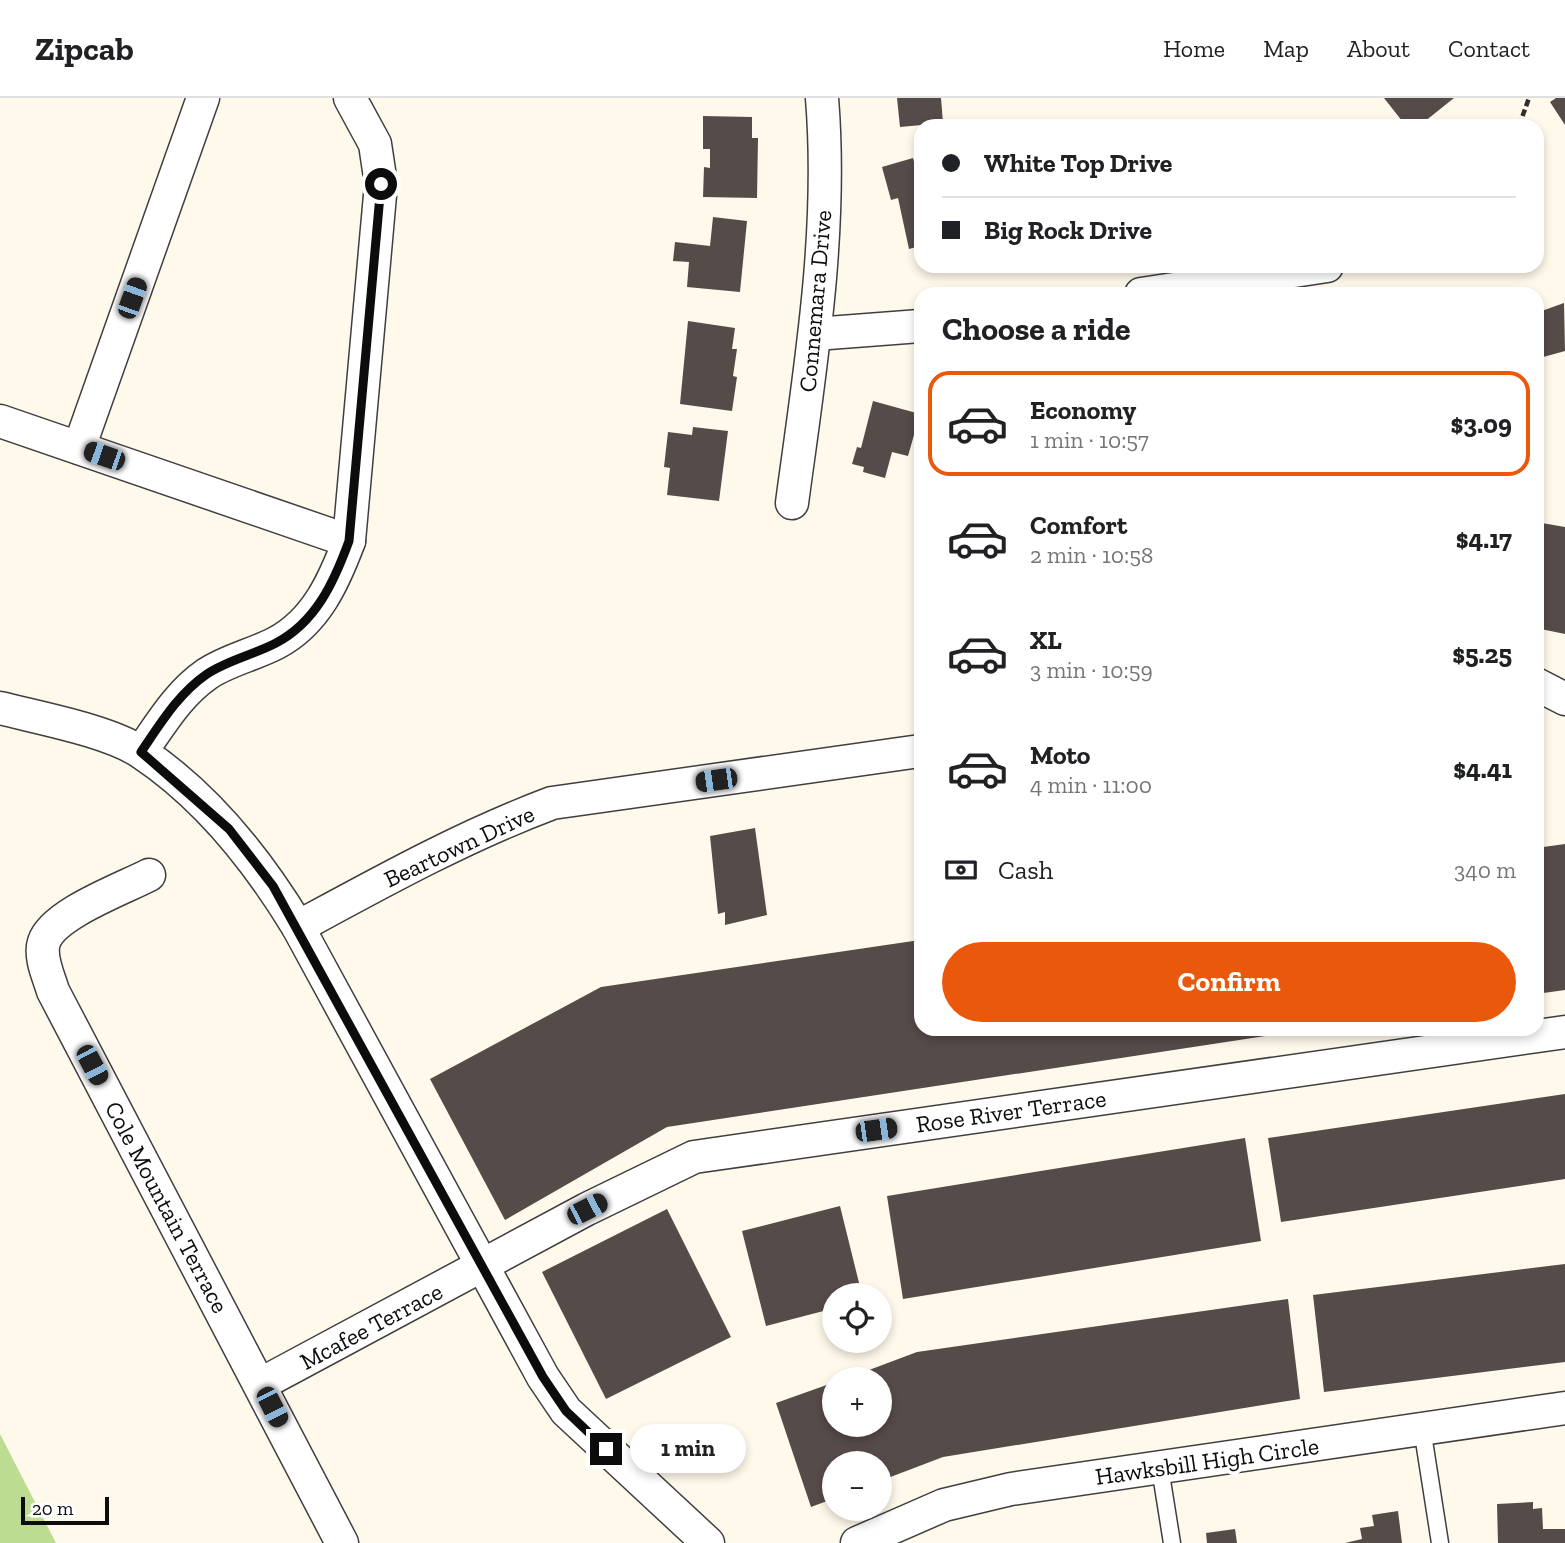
<!DOCTYPE html>
<html lang="en">
<head>
<meta charset="utf-8">
<style>
	:root { --surface:#fff; --page:#f6f6f6; --text:#202124; --muted:#757577; --line:#e0e0e0; --accent:#ea580c }
	body { margin:0; font-family:"Zilla Slab",serif; background:var(--page); color:var(--text); height:100vh; display:flex; flex-direction:column; font-size:26px; white-space:nowrap }
	* { box-sizing:border-box; margin:0 }
	p { font-size:23px; color:var(--muted) }
	.icon { flex:none; width:38px; height:38px; fill:none; stroke:currentColor; stroke-width:2; stroke-linecap:round; stroke-linejoin:round }
	.map { position:relative; flex:1; overflow:hidden }
	.sheet { position:absolute; left:914px; top:189px; width:630px; height:749px; display:flex; flex-direction:column; background:var(--surface); border-radius:21px; box-shadow:0 4px 10px #0003 }
	.sheet>* { flex:none }
	.top-card { position:absolute; left:914px; top:21px; width:630px; height:154px; border-radius:21px; box-shadow:0 4px 10px #0003; display:grid; align-content:center; height:154px; padding:0 28px; background:var(--surface) }
	.fabs { position:absolute; left:822px; top:1185px; display:grid; gap:14px }
	.fabs a { display:grid; place-items:center; width:70px; height:70px; border-radius:50%; background:var(--surface); box-shadow:0 4px 10px #0003; font-size:35px }
	.scale { position:absolute; left:21px; bottom:18px; width:88px; box-sizing:border-box; padding-left:7px; border:4px solid #0c0c0c; border-top:0; font-size:19px; line-height:24px; white-space:nowrap; color:#0c0c0c; -webkit-text-stroke:5px #fff; paint-order:stroke }
	.end { position:absolute; width:32px; height:32px; margin:-16px; border:9px solid #0c0c0c; background:#fff; box-shadow:0 0 0 4px #fff }
	.from { border-radius:50% }
	.bubble { position:absolute; height:49px; border-radius:24px; background:var(--surface); box-shadow:0 4px 10px #0003; font-size:23px; font-weight:700; line-height:49px; text-align:center }
	.car { position:absolute; width:21px; height:42px; margin:-21px -10px; border-radius:9px; box-shadow:0 0 5px 2px #0007; background:linear-gradient(#222 24%,#8ab4d8 0 40%,#222 0 76%,#8ab4d8 0 86%,#222 0) }
	.top-card b { display:flex; align-items:center; gap:24px; height:66px; font-size:26px }
	.top-card b+b { border-top:2px solid var(--line) }
	.top-card i { width:18px; height:18px; background:var(--text) }
	ul { padding:0; list-style:none }
	li { display:flex; align-items:center; gap:21px; height:105px; margin:0 14px 10px; padding:0 14px; border:4px solid transparent; border-radius:21px }
	li div { flex:1 }
	li b { display:block; font-size:26px }
	li em { font-style:normal; font-weight:700 }
	li.selected { border-color:var(--accent) }
	li>.icon { width:63px; height:63px; stroke-width:1.5 }
	h2 { padding:0 28px; font-size:32px; line-height:84px }
	.pay { display:flex; align-items:center; gap:18px; height:77px; padding:0 28px; font-size:26px }
	.pay p { margin-inline-start:auto }
	.cta { display:flex; gap:14px; margin-top:auto; padding:14px 28px }
	.cta a { flex:1; height:80px; border-radius:42px; background:var(--accent); color:#fff; font-size:28px; font-weight:700; line-height:80px; text-align:center }
	header { display:flex; align-items:center; gap:42px; box-sizing:border-box; height:98px; padding:0 35px; background:var(--surface); border-bottom:2px solid var(--line) }
	header strong { font-size:33px }
	nav { display:flex; gap:38px; margin-inline-start:auto; font-size:24px }
	.map>svg:first-child { display:block }
	.forest { fill:#bcdd91 }
	.building { fill:#554b48 }
	.lines { fill:none; stroke-linecap:round; stroke-linejoin:round }
	.lane-casing { stroke:#3f3f3f; stroke-width:19 }
	.street-casing { stroke:#3f3f3f; stroke-width:35 }
	.path { stroke:#2e2e2e; stroke-width:4.5; stroke-dasharray:7 3.5; stroke-linecap:butt }
	.lane { stroke:#fff; stroke-width:16 }
	.street { stroke:#fff; stroke-width:32 }
	.route { stroke:#0c0c0c; stroke-width:9 }
	.labels { text-anchor:middle; dominant-baseline:central; stroke-width:7; stroke-linejoin:round; paint-order:stroke }
	.street-label { font-size:24px; fill:#0c0c0c; stroke:#fff }
</style>
</head>
<body>
<header>
<strong>Zipcab</strong>
<nav><a>Home</a><a>Map</a><a>About</a><a>Contact</a></nav>
</header>
<div class="map">
<svg width="1565" height="1445" viewBox="0 0 1565 1445">
	<rect width="100%" height="100%" fill="#fff9eb"/>
	<polygon class="forest" points="0,1336 56,1445 0,1445"/>
	<g class="building">
		<polygon points="897,0 941,0 943,25 900,29"/>
		<polygon points="1384,0 1454,0 1419,28 1406,28"/>
		<polygon points="1556,0 1565,0 1565,27 1550,4"/>
		<polygon points="703,18 752,19 752,40 758,40 757,100 703,99 704,69 710,70 710,51 703,51"/>
		<polygon points="913,60 920,85 920,148 909,151 898,100 891,102 882,69"/>
		<polygon points="713,119 747,123 740,194 687,189 689,164 673,163 675,144 710,148"/>
		<polygon points="1564,205 1565,253 1536,261 1536,215"/>
		<polygon points="688,223 735,230 732,251 737,251 733,278 737,279 732,313 680,306"/>
		<polygon points="873,303 920,316 908,358 892,354 885,380 863,374 864,369 852,366 857,349 861,350"/>
		<polygon points="693,329 728,333 719,403 667,397 670,370 664,369 668,334 692,337"/>
		<polygon points="1536,424 1565,429 1565,536 1536,530"/>
		<polygon points="755,730 767,817 725,827 725,814 718,816 710,738"/>
		<polygon points="1565,746 1565,892 1536,896 1536,750"/>
		<polygon points="920,842 920,931 1298,933 667,1029 505,1122 430,981 601,889"/>
		<polygon points="1565,996 1565,1081 1281,1124 1268,1040"/>
		<polygon points="1245,1040 1261,1143 903,1201 887,1098"/>
		<polygon points="840,1108 862,1197 835,1197 835,1210 766,1228 742,1133"/>
		<polygon points="667,1111 731,1239 606,1301 542,1174"/>
		<polygon points="1565,1166 1565,1264 1324,1294 1313,1197"/>
		<polygon points="1288,1201 1300,1301 943,1359 880,1383 880,1365 835,1365 835,1400 811,1409 776,1305 835,1284 835,1326 880,1326 880,1281 845,1281 917,1254"/>
		<polygon points="1533,1404 1533,1411 1542,1410 1543,1431 1565,1431 1565,1445 1498,1445 1497,1406"/>
		<polygon points="1398,1413 1402,1445 1345,1445 1362,1441 1360,1430 1374,1428 1372,1417"/>
		<polygon points="1235,1431 1237,1445 1207,1445 1206,1435"/>
	</g>
	<g class="lines">
		<defs>
			<g id="lane">
				<polyline points="1422,1330 1440,1445"/>
				<polyline points="1160,1370 1172,1445"/>
			</g>
			<g id="street">
				<polyline points="1141,196 1327,168"/>
				<polyline points="815,236 920,228"/>
				<polyline points="0,323 349,443"/>
				<polyline points="79,350 203,0"/>
				<path d="M792 405C810 271 833 135 822 0"/>
				<polyline points="1536,586 1565,601"/>
				<path d="M0 610C39 620 110 633 142 655 208 699 258 763 298 829L543 1279 566 1313 708 1445"/>
				<path d="M141 654C161 626 178 596 207 576 228 562 253 557 276 545 316 524 334 483 349 443L381 86 375 46 350 0"/>
				<path d="M149 777C122 791 53 816 44 844 39 859 49 879 53 893L342 1445"/>
				<path d="M298 829C381 784 464 738 552 705L920 653"/>
				<polyline points="261,1286 587,1111 694,1059 1565,934"/>
				<polyline points="857,1445 944,1407 1011,1391 1565,1310"/>
			</g>
		</defs>
		<use href="#lane" class="lane-casing"/>
		<use href="#street" class="street-casing"/>
		<polyline class="path" points="1519,28 1529,0"/>
		<use href="#lane" class="lane"/>
		<use href="#street" class="street"/>
	</g>
	<g class="lines">
		<path class="route" d="M381 86 349 443C334 484 316 524 276 545 253 557 228 562 207 576 178 596 161 625 141 654L229 731 273 788 543 1279 566 1313 606 1351"/>
	</g>
	<g class="labels">
		<g class="street-label">
			<text transform="translate(815 203) rotate(-85)">Connemara Drive</text>
			<text transform="translate(459 748) rotate(-25)">Beartown Drive</text>
			<text transform="translate(1011 1013) rotate(-8)">Rose River Terrace</text>
			<text transform="translate(167 1109) rotate(62)">Cole Mountain Terrace</text>
			<text transform="translate(371 1228) rotate(-28)">Mcafee Terrace</text>
			<text transform="translate(1207 1363) rotate(-8)">Hawksbill High Circle</text>
		</g>
	</g>
</svg>
<div class="fabs">
<a><svg class="icon" aria-label="locate" viewBox="0 0 24 24"><circle cx="12" cy="12" r="6"/><path d="M12 2v4M12 18v4M2 12h4M18 12h4"/></svg></a>
<a>+</a>
<a>−</a>
</div>
<div class="scale">20 m</div>
<i class="end from" style="left:381px;top:86px"></i>
<i class="end" style="left:606px;top:1351px"></i>
<div class="bubble" style="left:630px;top:1326px;width:116px">1 min</div>
<i class="car" style="left:132px;top:200px;rotate:20deg"></i>
<i class="car" style="left:104px;top:358px;rotate:289deg"></i>
<i class="car" style="left:716px;top:682px;rotate:262deg"></i>
<i class="car" style="left:92px;top:967px;rotate:152deg"></i>
<i class="car" style="left:876px;top:1032px;rotate:82deg"></i>
<i class="car" style="left:587px;top:1111px;rotate:63deg"></i>
<i class="car" style="left:272px;top:1309px;rotate:153deg"></i>
<div class="top-card">
<b><i class="from"></i>White Top Drive</b>
<b><i></i>Big Rock Drive</b>
</div>
<section class="sheet">
<h2>Choose a ride</h2>
<ul>
<li class="selected"><svg class="icon" aria-label="car" viewBox="0 0 24 24"><path d="M5 17H2v-5l4-1 3-4h7l3 4 3 1v5h-3M9 17h6M6 11h13"/><circle cx="7" cy="17" r="2"/><circle cx="17" cy="17" r="2"/></svg><div><b>Economy</b><p>1 min · 10:57</p></div><em>$3.09</em></li>
<li><svg class="icon" aria-label="car" viewBox="0 0 24 24"><path d="M5 17H2v-5l4-1 3-4h7l3 4 3 1v5h-3M9 17h6M6 11h13"/><circle cx="7" cy="17" r="2"/><circle cx="17" cy="17" r="2"/></svg><div><b>Comfort</b><p>2 min · 10:58</p></div><em>$4.17</em></li>
<li><svg class="icon" aria-label="car" viewBox="0 0 24 24"><path d="M5 17H2v-5l4-1 3-4h7l3 4 3 1v5h-3M9 17h6M6 11h13"/><circle cx="7" cy="17" r="2"/><circle cx="17" cy="17" r="2"/></svg><div><b>XL</b><p>3 min · 10:59</p></div><em>$5.25</em></li>
<li><svg class="icon" aria-label="car" viewBox="0 0 24 24"><path d="M5 17H2v-5l4-1 3-4h7l3 4 3 1v5h-3M9 17h6M6 11h13"/><circle cx="7" cy="17" r="2"/><circle cx="17" cy="17" r="2"/></svg><div><b>Moto</b><p>4 min · 11:00</p></div><em>$4.41</em></li>
</ul>
<div class="pay"><svg class="icon" aria-label="cash" viewBox="0 0 24 24"><path d="M3 7h18v10H3z"/><circle cx="12" cy="12" r="2"/></svg>Cash<p>340 m</p></div>
<div class="cta"><a>Confirm</a></div>
</section>
</div>
</body>
</html>
